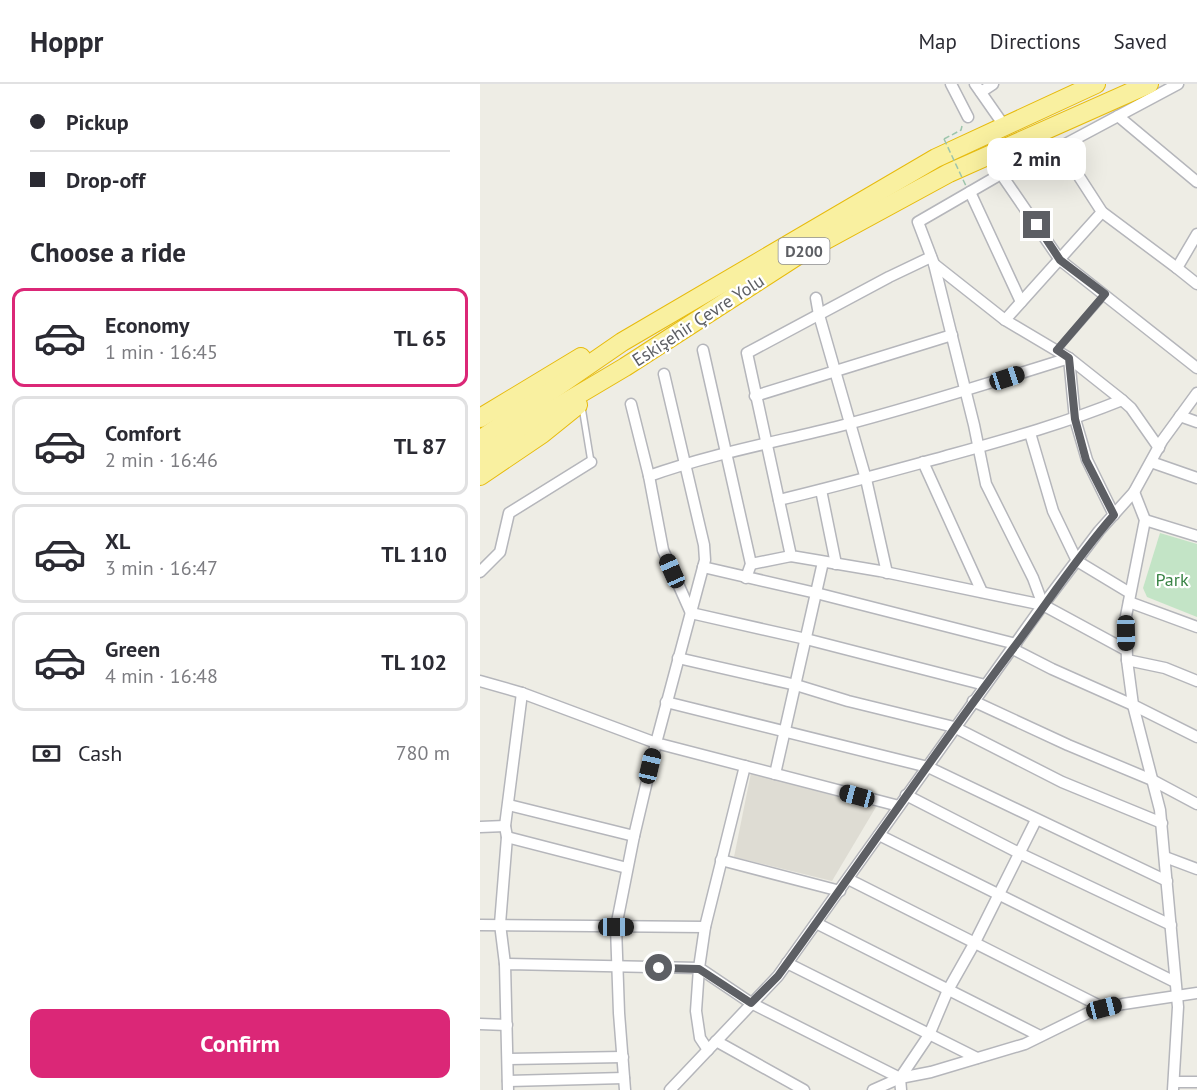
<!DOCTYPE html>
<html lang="en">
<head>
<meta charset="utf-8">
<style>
	:root { --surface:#fff; --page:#f7f7f7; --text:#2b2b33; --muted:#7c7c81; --line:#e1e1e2; --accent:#db2777 }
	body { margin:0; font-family:"PT Sans",sans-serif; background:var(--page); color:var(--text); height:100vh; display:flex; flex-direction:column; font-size:22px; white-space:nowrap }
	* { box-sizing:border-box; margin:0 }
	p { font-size:20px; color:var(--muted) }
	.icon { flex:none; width:33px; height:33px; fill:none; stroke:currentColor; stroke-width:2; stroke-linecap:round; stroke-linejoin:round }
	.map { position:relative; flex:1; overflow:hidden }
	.drawer { display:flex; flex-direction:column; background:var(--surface); width:480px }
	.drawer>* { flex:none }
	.hud { display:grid; align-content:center; height:132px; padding:0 30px; background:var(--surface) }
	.end { position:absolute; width:27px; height:27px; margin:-14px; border:8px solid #5d5f64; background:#fff; box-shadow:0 0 0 3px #fff }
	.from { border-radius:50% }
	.bubble { position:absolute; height:42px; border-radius:12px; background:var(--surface); box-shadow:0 6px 24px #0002; font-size:20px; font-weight:700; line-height:42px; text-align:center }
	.car { position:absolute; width:18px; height:36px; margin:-18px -9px; border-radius:8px; box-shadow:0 0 4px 2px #0007; background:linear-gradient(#222 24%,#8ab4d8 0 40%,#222 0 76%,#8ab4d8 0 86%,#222 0) }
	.hud b { display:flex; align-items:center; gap:21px; height:57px; font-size:22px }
	.hud b+b { border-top:2px solid var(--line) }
	.hud i { width:15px; height:15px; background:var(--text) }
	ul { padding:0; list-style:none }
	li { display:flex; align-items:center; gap:18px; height:99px; margin:0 12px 9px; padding:0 18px; border:3px solid var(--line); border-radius:12px }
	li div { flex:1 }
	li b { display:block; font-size:22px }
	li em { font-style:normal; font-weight:700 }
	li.on { border-color:var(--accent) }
	li>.icon { width:54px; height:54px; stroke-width:1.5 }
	h2 { padding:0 30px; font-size:27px; line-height:72px }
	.pay { display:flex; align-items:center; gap:15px; height:66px; padding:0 30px; font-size:22px }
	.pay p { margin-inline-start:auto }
	.button { display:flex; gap:12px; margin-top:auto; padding:12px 30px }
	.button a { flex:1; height:69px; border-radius:12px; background:var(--accent); color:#fff; font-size:24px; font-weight:700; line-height:69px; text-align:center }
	header { display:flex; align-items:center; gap:36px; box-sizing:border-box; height:84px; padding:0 30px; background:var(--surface); border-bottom:2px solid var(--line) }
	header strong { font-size:28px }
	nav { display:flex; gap:33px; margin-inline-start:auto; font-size:21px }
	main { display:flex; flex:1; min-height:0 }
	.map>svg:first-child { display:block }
	.education { fill:#dedcd3 }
	.green { fill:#c3e4c6 }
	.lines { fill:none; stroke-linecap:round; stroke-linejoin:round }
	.service-casing { stroke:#b5b6bb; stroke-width:8 }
	.minor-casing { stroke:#b5b6bb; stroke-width:13 }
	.trunk-casing { stroke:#e7bb0c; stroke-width:20 }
	.path { stroke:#9cc5ac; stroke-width:1.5; stroke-dasharray:6 3; stroke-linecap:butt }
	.service { stroke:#fff; stroke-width:5 }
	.minor { stroke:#fff; stroke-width:10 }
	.trunk { stroke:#f9f0a0; stroke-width:18 }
	.path-bridge { stroke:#9cc5ac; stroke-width:1.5; stroke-dasharray:6 3; stroke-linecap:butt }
	.route { stroke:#5d5f64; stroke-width:8 }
	.labels { text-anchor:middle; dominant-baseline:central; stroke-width:4.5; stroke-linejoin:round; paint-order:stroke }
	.shield { fill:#fff; stroke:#8e8f92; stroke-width:1.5 }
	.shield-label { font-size:16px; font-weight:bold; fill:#5d5f64 }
	.street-label { font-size:18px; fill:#5d5f64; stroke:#fff }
	.park-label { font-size:18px; fill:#3b8547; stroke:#fff }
</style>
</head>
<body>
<header>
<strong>Hoppr</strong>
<nav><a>Map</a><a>Directions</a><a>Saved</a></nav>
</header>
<main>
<section class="drawer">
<div class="hud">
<b><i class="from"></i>Pickup</b>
<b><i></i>Drop-off</b>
</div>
<h2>Choose a ride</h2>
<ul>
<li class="on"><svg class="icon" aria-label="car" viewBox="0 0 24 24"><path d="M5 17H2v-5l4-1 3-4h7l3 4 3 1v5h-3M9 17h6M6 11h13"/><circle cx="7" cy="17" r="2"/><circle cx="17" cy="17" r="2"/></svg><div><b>Economy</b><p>1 min · 16:45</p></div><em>TL 65</em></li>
<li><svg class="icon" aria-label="car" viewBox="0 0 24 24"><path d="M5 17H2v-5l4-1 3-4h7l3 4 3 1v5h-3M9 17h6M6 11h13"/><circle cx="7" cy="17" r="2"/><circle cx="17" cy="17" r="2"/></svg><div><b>Comfort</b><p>2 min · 16:46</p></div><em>TL 87</em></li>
<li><svg class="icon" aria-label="car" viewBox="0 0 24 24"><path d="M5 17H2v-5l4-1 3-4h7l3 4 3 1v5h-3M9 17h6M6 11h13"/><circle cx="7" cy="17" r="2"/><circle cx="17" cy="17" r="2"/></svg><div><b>XL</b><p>3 min · 16:47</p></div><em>TL 110</em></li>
<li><svg class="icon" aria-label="car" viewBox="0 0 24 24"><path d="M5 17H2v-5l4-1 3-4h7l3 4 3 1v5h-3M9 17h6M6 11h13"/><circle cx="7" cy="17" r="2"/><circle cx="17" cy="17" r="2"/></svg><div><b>Green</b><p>4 min · 16:48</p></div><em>TL 102</em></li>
</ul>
<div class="pay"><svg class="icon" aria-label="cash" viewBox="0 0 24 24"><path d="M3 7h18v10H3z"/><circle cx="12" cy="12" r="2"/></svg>Cash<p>780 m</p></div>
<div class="button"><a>Confirm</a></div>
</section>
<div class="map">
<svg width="717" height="1006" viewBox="0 0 717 1006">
	<rect width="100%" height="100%" fill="#eeede5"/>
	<polygon class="education" points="271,689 396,723 352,797 254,773"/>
	<polygon class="green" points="680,449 717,460 717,533 667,513 663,504"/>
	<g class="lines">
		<defs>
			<g id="service">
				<polyline points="577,266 624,212"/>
				<polyline points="102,323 111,378"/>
			</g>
			<g id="minor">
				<polyline points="471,0 488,33"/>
				<polyline points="495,0 525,43"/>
				<polyline points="501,8 513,0"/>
				<polyline points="638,32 717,98"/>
				<polyline points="580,63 622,128 697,184"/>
				<polyline points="521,90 580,176 717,284"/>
				<polyline points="490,108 541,218"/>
				<polyline points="622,128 525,236 589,274 642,316 651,324 679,364"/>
				<polyline points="717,150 697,184 717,200"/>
				<polyline points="451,173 409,193 267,269 311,472 400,487 563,521 646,566"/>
				<polyline points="454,180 525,236"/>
				<polyline points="336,214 339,231 386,395 407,489"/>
				<polyline points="223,266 271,480 266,494"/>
				<polyline points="184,290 224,461 225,476 176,659 419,722"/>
				<polyline points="275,312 472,251"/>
				<polyline points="151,320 169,392 183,466 211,529 326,555 505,601"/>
				<polyline points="700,332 717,338"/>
				<polyline points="550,349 573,427 597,477 650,509"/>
				<polyline points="443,378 502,508"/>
				<polyline points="671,378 717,394"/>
				<path d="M169 392C231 370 296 358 360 342 437 322 513 298 589 274L595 335 607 376 634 431"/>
				<polyline points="341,406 356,480"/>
				<polyline points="654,408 665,436 646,532 647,576 653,621 680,726 698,923 693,1006"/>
				<path d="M299 416C354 403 408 388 463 373 524 356 583 340 642 316"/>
				<polyline points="665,436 717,452"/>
				<polyline points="271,480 311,472"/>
				<polyline points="223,483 336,509 536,560"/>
				<polyline points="0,488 20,468 29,429 111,378"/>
				<polyline points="649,518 717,543"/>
				<polyline points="563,521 553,494 506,400 494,341 454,180 438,138 521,90 580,63 698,0"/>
				<polyline points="533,565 572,585 653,621 717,653"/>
				<polyline points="198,574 316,601 368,617 474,643 582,698 682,739"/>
				<polyline points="647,576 685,584 717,597"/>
				<polyline points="0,597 42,609 176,659 154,752 136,843 139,929 145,1006"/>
				<polyline points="493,617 588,661 672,696 717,720"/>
				<polyline points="186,618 448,683 687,797"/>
				<polyline points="265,682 225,843 219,884 271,919 420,994 393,1006"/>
				<polyline points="295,690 343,478"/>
				<polyline points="426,711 539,769 691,841"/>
				<polyline points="29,721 154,752"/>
				<polyline points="0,743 25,742"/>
				<polyline points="399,751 695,898"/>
				<polyline points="27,753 147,784"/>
				<polyline points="685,773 717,785"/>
				<polyline points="241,776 360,807"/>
				<polyline points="368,795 624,924"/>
				<polyline points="336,839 560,952"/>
				<polyline points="0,841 225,843"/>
				<polyline points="307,879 497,974"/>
				<polyline points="25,880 20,840 27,753 25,742 42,609"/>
				<polyline points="0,940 27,941"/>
				<polyline points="236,957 324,1006"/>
				<polyline points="29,975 143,973"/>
				<polyline points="420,994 451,988 545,960 608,929 643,920 717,909"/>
				<polyline points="28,997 144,994"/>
				<polyline points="694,998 717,998"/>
				<polyline points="28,1006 25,880 219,884 216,927 220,954 228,966"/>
				<polyline points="190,1006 298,892 563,521 619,447 654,408 682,357 717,309"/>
				<polyline points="421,1006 420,994 449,951 468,906 494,860 556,736"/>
			</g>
			<g id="trunk">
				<polyline points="0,334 101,273"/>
				<polyline points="0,356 142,258 456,74 616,0"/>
				<polyline points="0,373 49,340 145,283 320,170 469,89 669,0"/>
				<polyline points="0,392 62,350 98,321"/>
			</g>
		</defs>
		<use href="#service" class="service-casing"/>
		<use href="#minor" class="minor-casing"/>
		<use href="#trunk" class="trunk-casing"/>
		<polyline class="path" points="464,55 481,46 482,42"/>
		<use href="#service" class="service"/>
		<use href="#minor" class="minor"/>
		<use href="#trunk" class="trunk"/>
		<polyline class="path-bridge" points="464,55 486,102"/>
	</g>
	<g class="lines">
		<path class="route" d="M179 884 219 885 271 919 298 892C377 784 452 672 532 566 566 521 597 473 634 431L606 376 595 335 589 274 577 266 625 210 580 176 557 141"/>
	</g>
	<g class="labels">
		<rect class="shield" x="298.5" y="154" width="51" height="26" rx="4.5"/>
		<g class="shield-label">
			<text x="324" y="167">D200</text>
		</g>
		<g class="street-label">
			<text transform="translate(218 236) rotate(-33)">Eskişehir Çevre Yolu</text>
		</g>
		<g class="park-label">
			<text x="692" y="495">Park</text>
		</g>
	</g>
</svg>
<i class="end from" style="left:179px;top:884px"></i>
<i class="end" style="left:557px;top:141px"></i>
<div class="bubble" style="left:507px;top:54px;width:99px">2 min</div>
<i class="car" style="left:527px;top:294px;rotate:72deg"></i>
<i class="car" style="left:192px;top:487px;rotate:336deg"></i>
<i class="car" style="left:646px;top:549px;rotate:179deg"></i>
<i class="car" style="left:170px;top:682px;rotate:13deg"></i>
<i class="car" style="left:377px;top:712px;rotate:285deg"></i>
<i class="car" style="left:136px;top:843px;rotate:90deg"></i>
<i class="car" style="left:624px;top:924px;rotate:76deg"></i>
</div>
</main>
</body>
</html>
